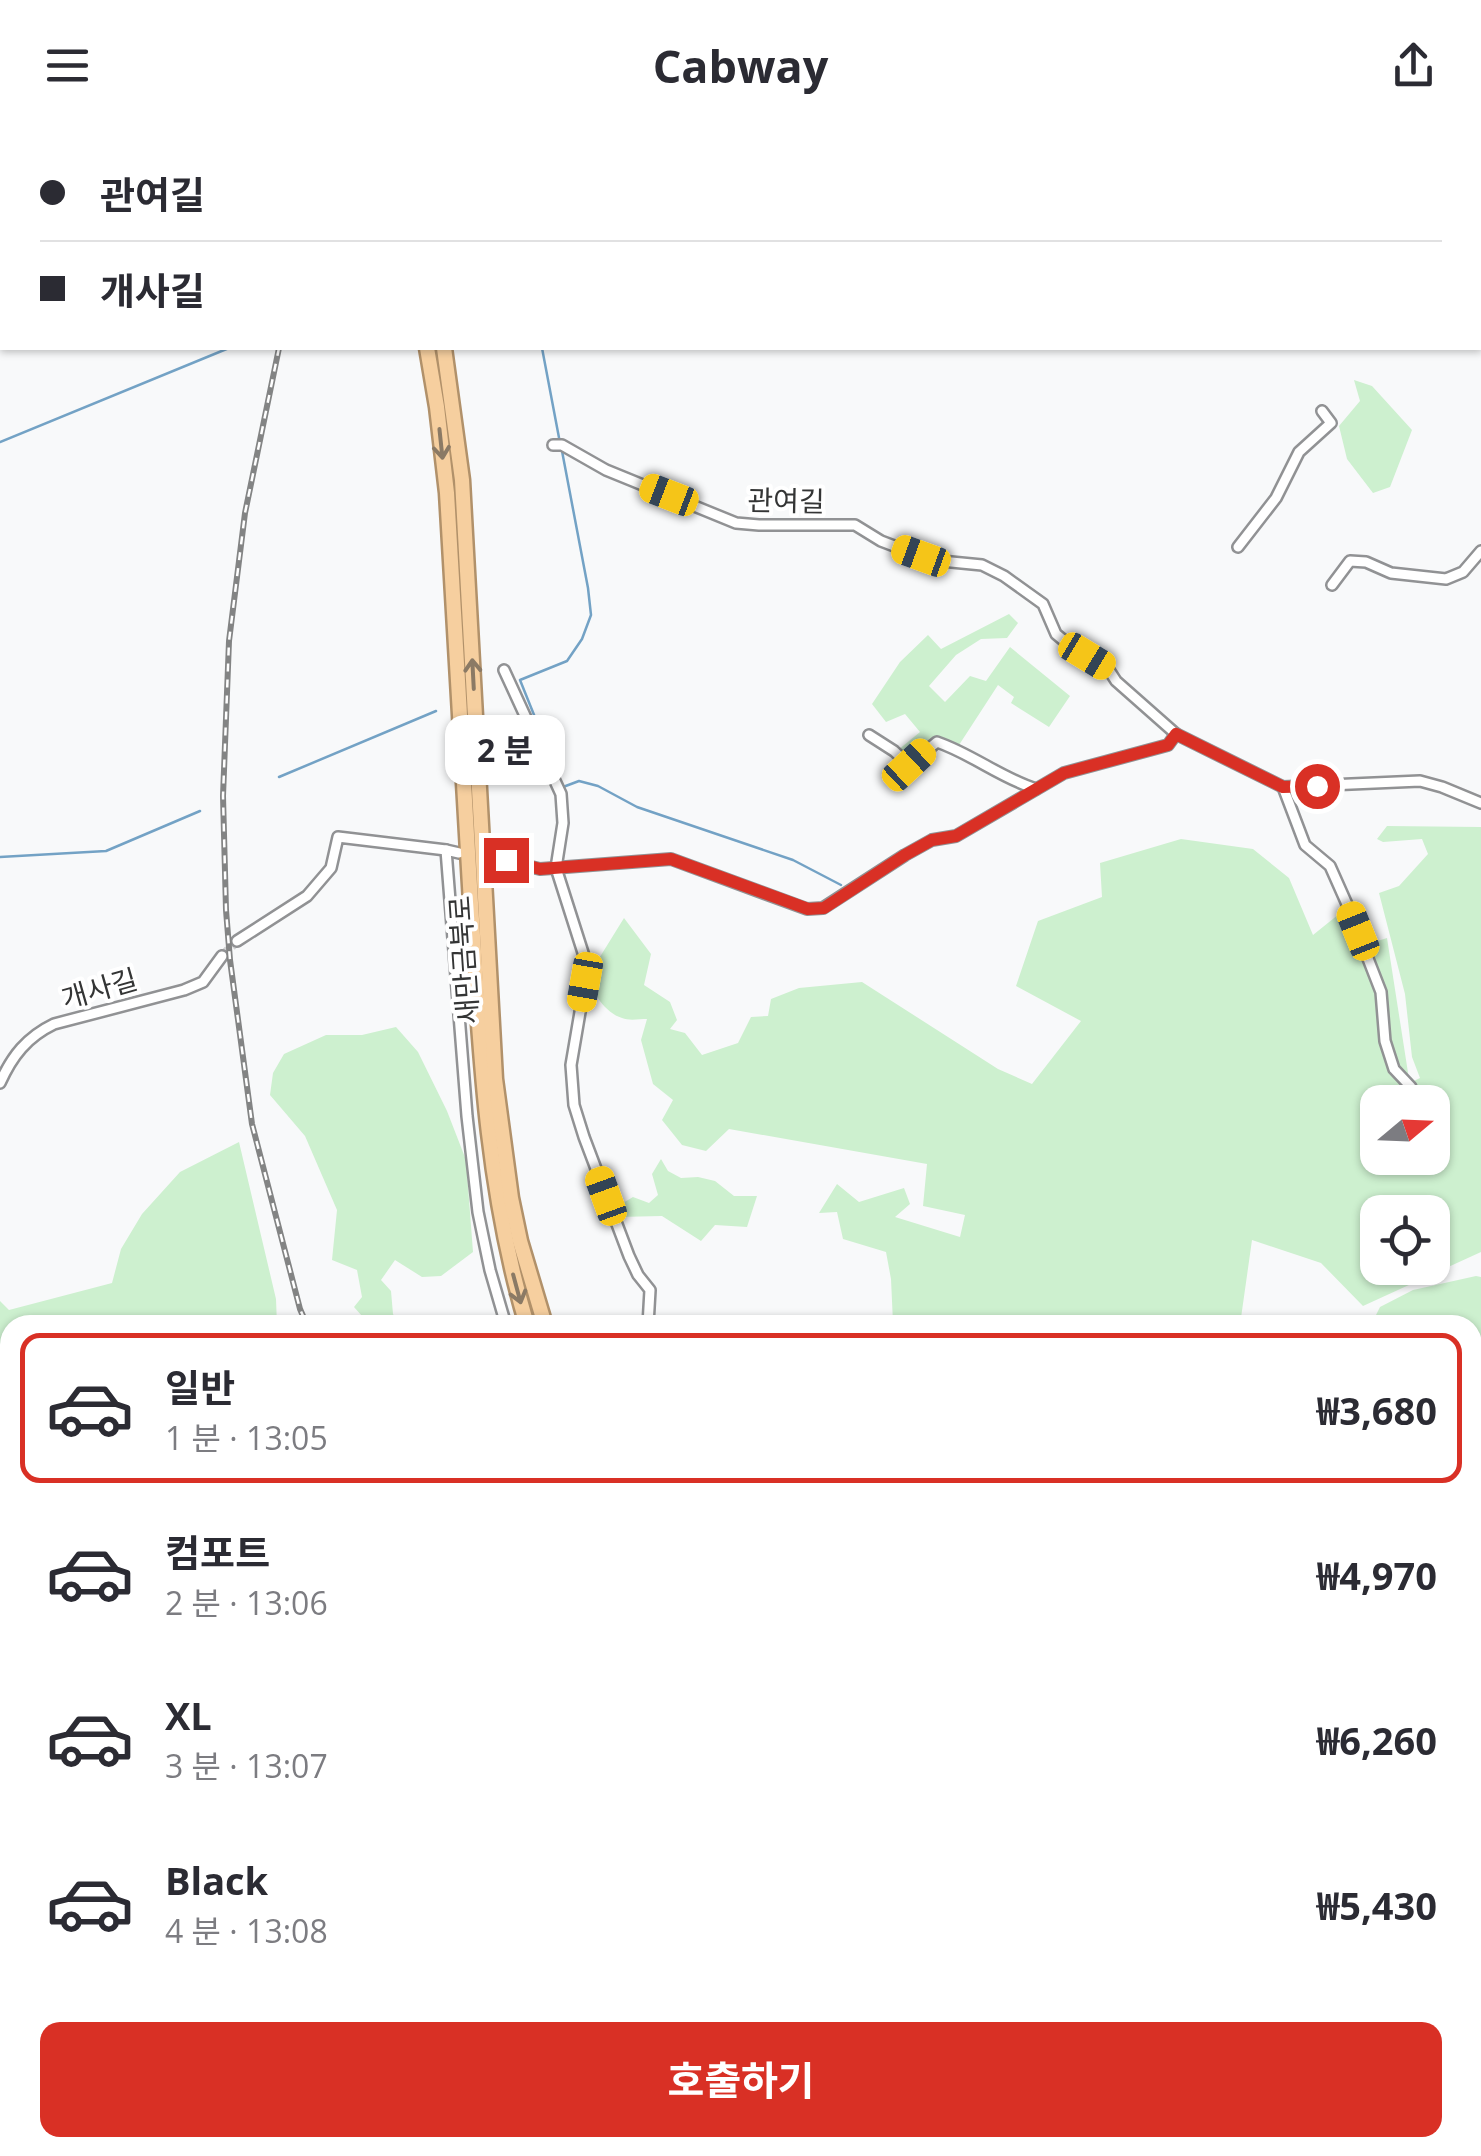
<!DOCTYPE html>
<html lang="ko">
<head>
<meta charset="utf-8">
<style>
	:root { --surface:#fff; --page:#f2f2f3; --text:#2b2b33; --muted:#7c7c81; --line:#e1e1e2; --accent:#d93025 }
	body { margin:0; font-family:"Open Sans","Noto Sans KR",sans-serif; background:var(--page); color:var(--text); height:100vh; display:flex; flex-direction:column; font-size:38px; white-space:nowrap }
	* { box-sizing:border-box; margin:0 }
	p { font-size:32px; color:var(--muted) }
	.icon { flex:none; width:55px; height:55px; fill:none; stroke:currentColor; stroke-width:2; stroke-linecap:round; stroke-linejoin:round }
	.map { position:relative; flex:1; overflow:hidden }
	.sheet { position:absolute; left:0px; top:1185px; width:1482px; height:842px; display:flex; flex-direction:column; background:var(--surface); border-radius:30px 30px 0 0; box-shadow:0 2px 8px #0004 }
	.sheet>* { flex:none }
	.hud { position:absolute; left:0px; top:0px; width:1482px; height:220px; box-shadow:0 2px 8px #0004; display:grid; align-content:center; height:220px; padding:0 40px; background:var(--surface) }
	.needle { width:65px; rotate:71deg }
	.controls { position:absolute; left:1360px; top:955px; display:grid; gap:20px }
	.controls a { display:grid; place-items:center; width:90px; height:90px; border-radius:20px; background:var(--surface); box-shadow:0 2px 8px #0004; font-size:50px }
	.end { position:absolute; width:45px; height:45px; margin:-22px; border:12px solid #d93025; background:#fff; box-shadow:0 0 0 5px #fff }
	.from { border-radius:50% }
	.bubble { position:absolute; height:70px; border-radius:20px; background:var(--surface); box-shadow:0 2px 8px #0004; font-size:32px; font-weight:700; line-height:70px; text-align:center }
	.car { position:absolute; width:30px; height:60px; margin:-30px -15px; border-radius:12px; box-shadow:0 0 8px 2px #0007; background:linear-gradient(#f5c518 24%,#345 0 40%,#f5c518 0 76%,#345 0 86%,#f5c518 0) }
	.hud b { display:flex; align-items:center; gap:35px; height:95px; font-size:38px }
	.hud b+b { border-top:2px solid var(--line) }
	.hud i { width:25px; height:25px; background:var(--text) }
	ul { padding:18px 0 0; list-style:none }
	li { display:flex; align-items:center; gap:30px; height:150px; margin:0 20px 15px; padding:0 20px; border:5px solid transparent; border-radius:20px }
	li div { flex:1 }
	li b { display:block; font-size:38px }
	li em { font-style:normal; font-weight:700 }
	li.current { border-color:var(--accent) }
	li>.icon { width:90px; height:90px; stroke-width:1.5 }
	.action { display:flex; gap:20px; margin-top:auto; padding:20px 40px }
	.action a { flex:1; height:115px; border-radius:20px; background:var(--accent); color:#fff; font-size:40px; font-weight:700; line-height:115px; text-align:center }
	header { display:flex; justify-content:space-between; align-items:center; height:130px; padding:0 40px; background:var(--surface); font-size:45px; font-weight:700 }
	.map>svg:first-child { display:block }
	.green { fill:#cdf0cf; fill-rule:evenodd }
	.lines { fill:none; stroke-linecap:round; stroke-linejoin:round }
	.stream { stroke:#73a2c5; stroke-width:2.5 }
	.minor-tunnel { stroke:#d1d2d3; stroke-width:9; stroke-dasharray:9 4.5; stroke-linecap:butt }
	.minor-casing { stroke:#919294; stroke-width:14 }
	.trunk-casing { stroke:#b1916a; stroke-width:19 }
	.minor { stroke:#fff; stroke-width:9 }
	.trunk { stroke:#f6cf9f; stroke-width:14 }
	.rail-casing { stroke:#838484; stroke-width:6 }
	.rail { stroke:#fff; stroke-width:2.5; stroke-dasharray:8; stroke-linecap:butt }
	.oneway { stroke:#8b7a65 }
	.route { stroke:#d93025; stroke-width:12 }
	.labels { text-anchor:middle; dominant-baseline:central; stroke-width:8; stroke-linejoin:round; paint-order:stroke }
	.street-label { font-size:28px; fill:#343535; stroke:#fff }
</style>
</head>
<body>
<header><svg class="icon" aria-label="menu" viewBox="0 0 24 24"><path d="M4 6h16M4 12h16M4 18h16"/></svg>Cabway<svg class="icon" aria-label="share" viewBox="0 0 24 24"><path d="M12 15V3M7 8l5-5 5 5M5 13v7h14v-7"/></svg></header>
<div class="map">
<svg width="1481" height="2026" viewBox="0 0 1481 2026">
	<rect width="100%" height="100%" fill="#f8f9fa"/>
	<g class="green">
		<polygon points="1354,250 1372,256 1412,300 1390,357 1373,363 1347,329 1339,296 1360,271"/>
		<polygon points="1009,484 1018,493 1007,508 981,509 956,525 929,556 945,572 970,546 986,551 1010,517 1070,566 1049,597 1011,573 1014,567 998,555 959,615 933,608 909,631 898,620 920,602 905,584 886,592 872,574 900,532 928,505 941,519"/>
		<path d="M1387 696 1481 697V1122L1363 1176 1321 1133 1252 1110 1240 1195H873L893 1193 891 1149 886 1122 843 1109 837 1082 819 1083 837 1054 859 1072 904 1058 910 1074 895 1087 960 1107 965 1085 923 1076 927 1034 729 999 706 1021 682 1015 662 990 673 970 653 954 641 910 647 889C639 889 629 891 622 888 605 883 589 860 590 843L624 788 651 824 644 855 670 872 677 890 670 899 685 903 702 925 738 913 751 887 768 886 771 869 799 858 862 852 998 939 1032 954 1081 891 1016 856 1038 791 1102 767 1100 733 1181 709 1253 719 1289 748 1313 805 1344 780C1356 807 1369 833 1377 863 1387 901 1372 918 1402 953L1385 965 1420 948 1412 927 1405 864 1379 763 1399 756 1428 724 1422 709 1383 712 1377 709ZM1378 972H1432V1028H1378ZM1378 1082H1432V1138H1378Z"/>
		<path d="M1387 808 1409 949C1382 926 1383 878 1377 845 1375 835 1371 825 1368 814Z"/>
		<polygon points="396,897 418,922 447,981 466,1030 473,1122 441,1146 422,1147 395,1130 381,1150 391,1161 393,1184 399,1195 370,1195 354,1177 362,1167 357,1140 332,1130 337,1080 305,1006 270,965 273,943 284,924 326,905 362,905"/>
		<polygon points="239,1012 276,1169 277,1195 10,1195 10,1806 0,1806 0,1171 9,1180 112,1153 121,1119 142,1084 180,1042"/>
		<polygon points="661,1029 668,1041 681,1048 698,1047 715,1051 734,1066 757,1066 747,1097 715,1095 701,1111 662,1086 618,1087 618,1076 633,1067 649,1073 658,1065 652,1044"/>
		<polygon points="1476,1146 1481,1147 1481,1257 1473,1258 1472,1195 1371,1195 1380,1177 1413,1160"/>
		<polygon points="1481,1826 1481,1989 1473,1985 1472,1831"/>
	</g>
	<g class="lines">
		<g class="stream">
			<polyline points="451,0 452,2"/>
			<polyline points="833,2 841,0"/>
			<polyline points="542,218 560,313"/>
			<polyline points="0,312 229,218"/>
			<polyline points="562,321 588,458 591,485 582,509 567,531 520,550 563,657 579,651 598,656 637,677 793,730 841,755"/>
			<polyline points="279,647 436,581"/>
			<polyline points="0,727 106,721 200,681"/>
		</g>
		<polyline class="minor-tunnel" points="222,826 237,811"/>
		<defs>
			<g id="minor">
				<polyline points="553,315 562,315 606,340 736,393 759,395 855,395 881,411 931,430 982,435 1004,446 1043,474 1056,504 1068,514 1107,537 1116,551 1176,604 1283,657 1420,651 1442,657 1481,673"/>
				<polyline points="1238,417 1276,368 1299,322 1331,293 1322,281"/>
				<polyline points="1332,455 1350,431 1366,432 1391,443 1446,449 1463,442 1481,421"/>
				<polyline points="504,540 561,664 563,693 556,738 585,829 585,853 571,935 574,975 584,1007 629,1126 638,1145 650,1160 648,1195"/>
				<path d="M869 605 894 621 909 635 937 612C972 624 1001 648 1036 659"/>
				<polyline points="1283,657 1305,715 1330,736 1346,772 1381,862 1385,911 1394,939 1411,957"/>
				<polyline points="446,720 467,986 478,1082 490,1140 506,1195"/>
				<polyline points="506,731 540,739 671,729 807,779 823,778 905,725 932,710 956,706 1064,643 1168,615 1176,604"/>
				<polyline points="237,811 307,766 331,738 338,707 446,720 459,723"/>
				<path d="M0 953C12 926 27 907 54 894L184 860 203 852 222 826"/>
				<polyline points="822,2018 825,2026"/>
				<polyline points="892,2018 895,2026"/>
				<polyline points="630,2026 634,2018"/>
			</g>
			<g id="trunk">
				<polyline points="389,0 390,2"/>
				<polyline points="404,0 404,2"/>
				<path d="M427 218 437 277 447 363C455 500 463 637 471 773 480 916 486 1058 527 1195"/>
				<polyline points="444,218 462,350 495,949 511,1068 520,1111 545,1195"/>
				<polyline points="837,2018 840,2026"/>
				<polyline points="850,2018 853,2026"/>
				<polyline points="867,2018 871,2026"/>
				<polyline points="879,2018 882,2026"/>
			</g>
		</defs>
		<use href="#minor" class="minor-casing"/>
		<use href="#trunk" class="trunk-casing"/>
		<use href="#minor" class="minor"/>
		<use href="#trunk" class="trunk"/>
		<defs>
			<g id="rail">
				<polyline points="340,2 341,0"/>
				<polyline points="279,218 245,383 229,511 223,666 226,780 230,830 252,994 300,1179 307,1195"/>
				<polyline points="651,2018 654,2026"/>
			</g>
		</defs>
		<use href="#rail" class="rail-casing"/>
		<use href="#rail" class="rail"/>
	</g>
	<defs><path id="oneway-shaft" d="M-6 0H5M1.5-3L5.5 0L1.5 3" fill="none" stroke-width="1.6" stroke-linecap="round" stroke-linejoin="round" transform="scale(2.5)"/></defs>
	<g class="oneway">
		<use href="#oneway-shaft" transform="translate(441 314) rotate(84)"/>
		<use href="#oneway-shaft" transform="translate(473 544) rotate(-93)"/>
		<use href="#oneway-shaft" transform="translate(517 1159) rotate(75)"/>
	</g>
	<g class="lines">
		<polyline class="route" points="506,730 540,739 671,729 808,779 824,778 905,725 932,710 956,706 1064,643 1168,615 1176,604 1283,657 1317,656"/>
	</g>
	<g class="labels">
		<g class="street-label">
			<text transform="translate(786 370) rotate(1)">관여길</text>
			<text transform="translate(463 830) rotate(-94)">새만금북로</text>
			<text transform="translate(99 858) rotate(-16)">개사길</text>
		</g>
	</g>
</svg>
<div class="controls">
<a><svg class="needle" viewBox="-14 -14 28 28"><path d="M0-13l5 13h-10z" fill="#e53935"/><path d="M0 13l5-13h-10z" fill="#7c7c81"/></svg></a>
<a><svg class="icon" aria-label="locate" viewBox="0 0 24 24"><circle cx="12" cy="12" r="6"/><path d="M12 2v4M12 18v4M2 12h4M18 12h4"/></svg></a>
</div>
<i class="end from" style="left:1317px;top:656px"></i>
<i class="end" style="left:506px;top:730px"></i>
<div class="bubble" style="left:445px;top:585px;width:120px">2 분</div>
<i class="car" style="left:669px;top:365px;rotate:291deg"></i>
<i class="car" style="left:921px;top:426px;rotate:290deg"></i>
<i class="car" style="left:1087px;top:526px;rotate:121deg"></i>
<i class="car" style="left:909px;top:635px;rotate:47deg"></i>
<i class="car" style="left:1358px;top:801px;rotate:338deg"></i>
<i class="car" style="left:585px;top:852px;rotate:190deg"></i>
<i class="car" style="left:606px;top:1066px;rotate:340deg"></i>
<div class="hud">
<b><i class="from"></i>관여길</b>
<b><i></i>개사길</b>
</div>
<section class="sheet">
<ul>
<li class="current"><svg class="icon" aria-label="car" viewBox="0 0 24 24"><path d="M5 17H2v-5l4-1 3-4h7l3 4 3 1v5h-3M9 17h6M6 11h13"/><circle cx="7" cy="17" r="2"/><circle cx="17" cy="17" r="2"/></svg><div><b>일반</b><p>1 분 · 13:05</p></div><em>₩3,680</em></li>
<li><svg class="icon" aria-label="car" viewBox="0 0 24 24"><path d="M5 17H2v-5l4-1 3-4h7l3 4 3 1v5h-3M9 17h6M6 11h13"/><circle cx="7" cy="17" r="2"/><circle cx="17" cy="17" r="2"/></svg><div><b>컴포트</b><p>2 분 · 13:06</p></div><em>₩4,970</em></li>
<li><svg class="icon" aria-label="car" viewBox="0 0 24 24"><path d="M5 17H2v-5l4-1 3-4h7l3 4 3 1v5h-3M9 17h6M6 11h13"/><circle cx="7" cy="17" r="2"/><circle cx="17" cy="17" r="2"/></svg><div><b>XL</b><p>3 분 · 13:07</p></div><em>₩6,260</em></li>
<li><svg class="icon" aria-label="car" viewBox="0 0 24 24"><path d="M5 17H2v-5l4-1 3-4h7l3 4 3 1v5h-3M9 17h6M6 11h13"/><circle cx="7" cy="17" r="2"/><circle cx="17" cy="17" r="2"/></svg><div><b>Black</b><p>4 분 · 13:08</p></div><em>₩5,430</em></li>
</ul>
<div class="action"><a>호출하기</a></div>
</section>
</div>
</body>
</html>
